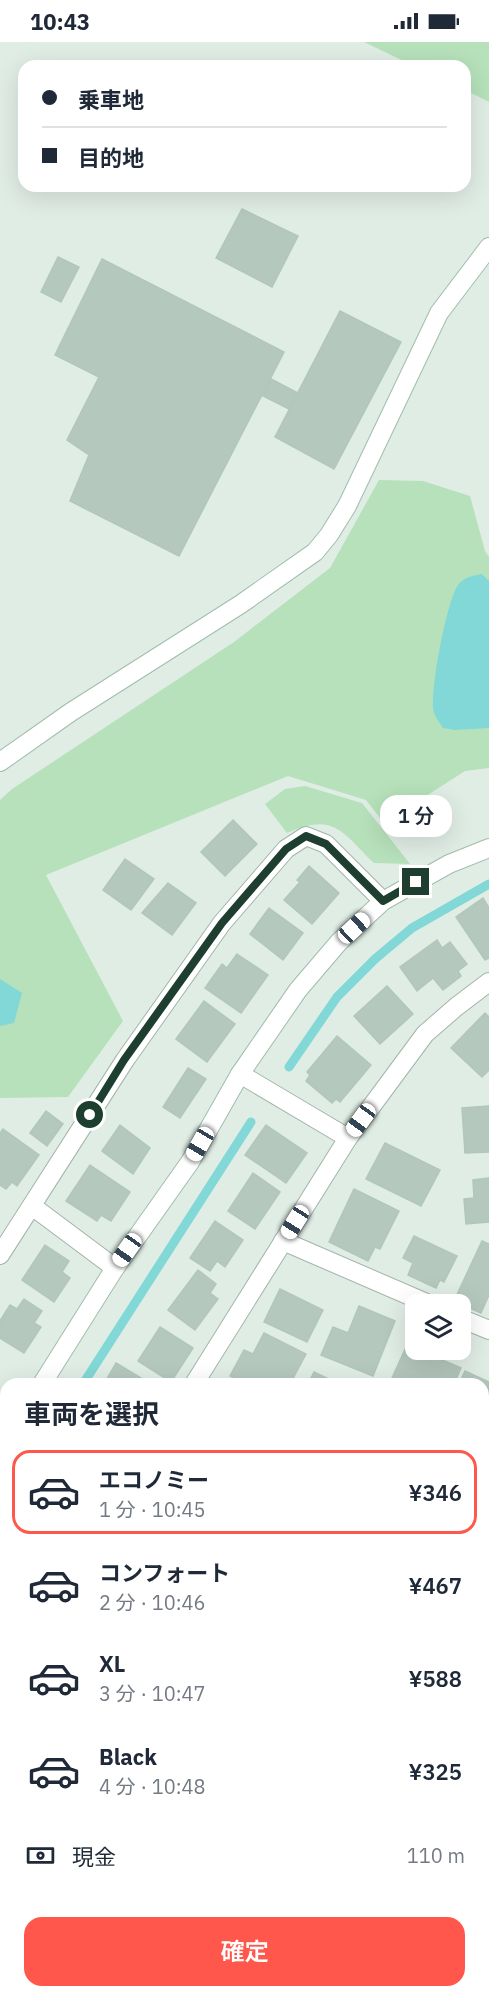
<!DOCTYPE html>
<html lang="ja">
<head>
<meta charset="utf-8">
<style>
	:root { --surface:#fff; --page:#f6f6f7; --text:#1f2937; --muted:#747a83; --line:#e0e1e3; --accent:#ff574b }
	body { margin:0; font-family:"IBM Plex Sans","Noto Sans JP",sans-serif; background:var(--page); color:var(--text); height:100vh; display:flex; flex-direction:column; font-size:22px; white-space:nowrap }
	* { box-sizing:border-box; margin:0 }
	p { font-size:20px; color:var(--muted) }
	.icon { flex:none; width:33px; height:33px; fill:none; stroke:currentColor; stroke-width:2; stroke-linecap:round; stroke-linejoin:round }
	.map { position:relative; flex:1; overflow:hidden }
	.details { position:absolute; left:0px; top:1336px; width:489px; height:620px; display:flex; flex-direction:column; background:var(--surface); border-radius:18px 18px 0 0; box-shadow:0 6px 24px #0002 }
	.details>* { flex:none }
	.top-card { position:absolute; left:18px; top:18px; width:453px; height:132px; border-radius:18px; box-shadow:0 6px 24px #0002; display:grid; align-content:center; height:132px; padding:0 24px; background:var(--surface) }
	.controls { position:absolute; left:405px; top:1252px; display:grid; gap:12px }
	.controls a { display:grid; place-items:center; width:66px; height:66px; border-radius:12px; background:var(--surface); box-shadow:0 6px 24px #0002; font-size:30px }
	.end { position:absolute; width:27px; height:27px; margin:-14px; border:8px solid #1e3f30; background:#fff; box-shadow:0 0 0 3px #fff }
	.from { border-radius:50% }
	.bubble { position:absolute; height:42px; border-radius:18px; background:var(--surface); box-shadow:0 6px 24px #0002; font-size:20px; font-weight:600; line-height:42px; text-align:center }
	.car { position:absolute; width:18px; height:36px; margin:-18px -9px; border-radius:8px; box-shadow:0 0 4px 2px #0007; background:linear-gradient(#fff 24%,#345 0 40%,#fff 0 76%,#345 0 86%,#fff 0) }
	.top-card b { display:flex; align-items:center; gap:21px; height:57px; font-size:22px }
	.top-card b+b { border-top:2px solid var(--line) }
	.top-card i { width:15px; height:15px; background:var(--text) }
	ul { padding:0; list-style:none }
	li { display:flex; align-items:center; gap:18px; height:84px; margin:0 12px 9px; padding:0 12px; border:3px solid transparent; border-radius:18px }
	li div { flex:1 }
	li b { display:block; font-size:22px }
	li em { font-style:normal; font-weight:600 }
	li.on { border-color:var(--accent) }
	li>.icon { width:54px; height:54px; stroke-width:1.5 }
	h2 { padding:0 24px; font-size:27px; line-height:72px }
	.pay { display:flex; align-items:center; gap:15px; height:66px; padding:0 24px; font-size:22px }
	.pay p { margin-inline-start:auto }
	.cta { display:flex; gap:12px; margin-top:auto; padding:12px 24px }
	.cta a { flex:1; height:69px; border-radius:18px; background:var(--accent); color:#fff; font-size:24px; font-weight:600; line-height:69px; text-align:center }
	.status { display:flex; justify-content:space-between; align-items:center; height:42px; padding:0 30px; background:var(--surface); direction:ltr }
	.status svg { height:16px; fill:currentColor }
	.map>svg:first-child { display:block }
	.green { fill:#b6e1ba }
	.water { fill:#81d8d6 }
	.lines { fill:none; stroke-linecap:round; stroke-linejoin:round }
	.stream { stroke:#81d8d6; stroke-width:9 }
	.building { fill:#b5c8bd; stroke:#b1c7ba; stroke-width:1.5 }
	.street-casing { stroke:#a2b5ab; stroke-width:20 }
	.secondary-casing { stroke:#a0bdad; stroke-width:20 }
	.street { stroke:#fff; stroke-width:18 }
	.secondary { stroke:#fff; stroke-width:18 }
	.route { stroke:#1e3f30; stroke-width:8 }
</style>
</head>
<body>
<div class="status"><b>10:43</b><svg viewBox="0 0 49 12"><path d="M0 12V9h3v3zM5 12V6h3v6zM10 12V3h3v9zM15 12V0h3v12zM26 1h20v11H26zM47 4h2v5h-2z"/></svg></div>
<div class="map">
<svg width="489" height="1955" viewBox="0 0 489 1955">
	<rect width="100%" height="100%" fill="#e0ede5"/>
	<g class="green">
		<polygon points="364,0 489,0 489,60 465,48 465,24 414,24"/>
		<polygon points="379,438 423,439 470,454 485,509 489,515 489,726 465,729 384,781 366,758 288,734 46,833 123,979 68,1055 0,1056 0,758 12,747 234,600 330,526"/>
		<path d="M305 744 362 761 410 822 374 821C341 789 334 770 287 791L265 762 285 747Z"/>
	</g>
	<g class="water">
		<path d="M482 532 489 539V686L455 688 443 686C440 681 435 675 434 670 429 652 447 558 458 543 464 535 472 534 482 532Z"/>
		<polygon points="0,937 22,951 14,981 0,984"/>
	</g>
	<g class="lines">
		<g class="stream">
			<polyline points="289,1025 337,955 375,917 412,886 489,842"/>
			<polyline points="83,1342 251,1080"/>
		</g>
	</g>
	<g class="building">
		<polygon points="242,167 298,194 272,245 216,216"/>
		<polygon points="58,215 79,225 61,260 41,250"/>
		<polygon points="102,217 284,310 179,514 70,459 89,413 67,398 99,335 55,313"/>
		<polygon points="340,269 401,300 334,427 275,395"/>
		<polygon points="271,337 298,351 289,367 263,354"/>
		<polygon points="233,778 257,802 225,834 201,810"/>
		<polygon points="125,817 154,837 131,868 103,848"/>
		<polygon points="309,824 339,851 312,882 284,858 300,840 297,838"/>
		<polygon points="168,841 196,861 172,893 142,871"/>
		<polygon points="483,856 489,866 489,916 485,918 456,875"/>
		<polygon points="269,866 303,891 283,918 250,892"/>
		<polygon points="437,898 442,906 450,900 467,922 458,929 461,934 443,948 433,936 417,949 400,925"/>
		<polygon points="237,912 268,933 241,971 205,946 222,922 227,926"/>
		<polygon points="387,944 413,972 380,1002 354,974"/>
		<polygon points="204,959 235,982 207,1020 176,997"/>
		<polygon points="485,971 489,975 489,1028 482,1035 451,1006"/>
		<polygon points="337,994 371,1023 340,1060 336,1057 332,1061 306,1039 310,1033 307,1030"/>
		<polygon points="188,1026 206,1037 180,1076 163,1065"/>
		<polygon points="489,1064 489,1110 465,1111 462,1066"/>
		<polygon points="46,1069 63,1082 47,1104 30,1091"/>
		<polygon points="120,1083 150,1106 133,1132 102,1109"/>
		<polygon points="266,1083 307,1111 286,1141 245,1113"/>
		<polygon points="3,1087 39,1113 17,1144 12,1140 6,1147 0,1143 0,1091"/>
		<polygon points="385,1101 440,1128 421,1164 366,1137"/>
		<polygon points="90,1123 130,1150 111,1179 101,1173 97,1179 66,1159"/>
		<polygon points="253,1131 280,1150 255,1187 228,1169"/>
		<polygon points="489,1136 489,1180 466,1182 464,1157 474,1156 473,1138"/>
		<polygon points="354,1147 399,1169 380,1207 375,1205 368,1219 329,1200"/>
		<polygon points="215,1179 243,1198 225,1225 217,1219 210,1229 190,1216"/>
		<polygon points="414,1194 457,1214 444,1240 440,1238 436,1246 408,1233 413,1221 403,1216"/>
		<polygon points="482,1199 489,1202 489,1253 481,1271 454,1259"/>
		<polygon points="45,1203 69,1219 62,1230 70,1236 54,1260 22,1238"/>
		<polygon points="198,1228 216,1242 210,1251 218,1257 195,1288 168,1268"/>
		<polygon points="280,1247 323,1268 307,1300 264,1280"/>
		<polygon points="24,1257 42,1269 34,1281 41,1285 24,1311 0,1296 0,1279 10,1263 17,1267"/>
		<polygon points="359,1264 395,1279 373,1334 321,1313 333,1285 348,1291"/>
		<polygon points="160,1285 193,1306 171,1340 138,1319"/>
		<polygon points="264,1291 306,1312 290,1342 247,1342 230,1334 244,1308 253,1312"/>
		<polygon points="407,1303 461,1326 454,1342 408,1342 392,1336"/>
		<polygon points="116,1321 151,1342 104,1342"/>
		<polygon points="465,1329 489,1340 489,1378 483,1375 483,1342 459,1342"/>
		<polygon points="314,1330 339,1342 308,1342"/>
		<polygon points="483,1383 489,1385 489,1411 483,1408"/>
		<polygon points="483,1429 489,1431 489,1454 483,1451"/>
		<polygon points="0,1505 6,1509 5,1557 0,1554"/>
		<polygon points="483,1508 489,1509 489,1550 483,1548"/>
		<polygon points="483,1567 489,1569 489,1579 483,1596"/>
		<polygon points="0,1571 6,1575 6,1589 0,1598"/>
		<polygon points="6,1674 6,1705 0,1702 0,1687"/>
		<polygon points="0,1707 6,1711 6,1781 0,1778"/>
		<polygon points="0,1834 6,1837 6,1892 0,1889"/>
		<polygon points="154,1950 216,1950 213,1955 164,1955"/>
		<polygon points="238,1950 293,1950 291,1955 237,1955"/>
	</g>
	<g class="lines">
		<defs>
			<g id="street">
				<polyline points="240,1032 348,1096"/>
				<polyline points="32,1164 115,1226"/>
				<polyline points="283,1199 431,1263"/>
				<polyline points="0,1213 125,1018 222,881 286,807 306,794 326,802 383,859"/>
				<polyline points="460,1276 489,1288"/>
				<polyline points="194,1342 348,1096 425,992 456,965 489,940"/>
				<polyline points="0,1466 6,1470"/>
				<polyline points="483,1466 489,1468"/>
				<polyline points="483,1636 489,1638"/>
				<polyline points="0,1643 6,1634"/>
				<polyline points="0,1799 6,1802"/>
				<polyline points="376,1950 390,1955"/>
			</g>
			<g id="secondary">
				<polyline points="0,720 71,670 241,562 315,510 329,493 347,464 439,271 489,205"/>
				<polyline points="42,1342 115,1226 190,1120 240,1032 298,948 339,900 383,859 449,822 489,806"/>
				<polyline points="0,1411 6,1401"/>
				<polyline points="483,1764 489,1734"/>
				<polyline points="0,1915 6,1918"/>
				<polyline points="75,1950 86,1955"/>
				<polyline points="439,1955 441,1950"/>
			</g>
		</defs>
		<use href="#street" class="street-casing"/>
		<use href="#secondary" class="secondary-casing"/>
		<use href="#street" class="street"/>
		<use href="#secondary" class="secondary"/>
	</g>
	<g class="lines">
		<polyline class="route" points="90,1073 124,1018 222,881 286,807 306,794 326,802 383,859 416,840"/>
	</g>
</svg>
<div class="controls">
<a><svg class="icon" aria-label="layers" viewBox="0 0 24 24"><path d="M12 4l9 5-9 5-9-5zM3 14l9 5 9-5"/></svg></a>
</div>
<i class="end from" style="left:90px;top:1073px"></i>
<i class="end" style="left:416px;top:840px"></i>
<div class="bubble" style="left:380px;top:753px;width:72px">1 分</div>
<i class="car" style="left:354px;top:886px;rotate:47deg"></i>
<i class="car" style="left:361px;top:1078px;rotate:216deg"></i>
<i class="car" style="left:200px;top:1102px;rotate:210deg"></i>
<i class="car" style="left:295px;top:1180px;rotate:212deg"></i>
<i class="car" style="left:127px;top:1208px;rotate:215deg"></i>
<div class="top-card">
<b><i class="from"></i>乗車地</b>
<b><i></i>目的地</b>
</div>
<section class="details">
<h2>車両を選択</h2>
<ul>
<li class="on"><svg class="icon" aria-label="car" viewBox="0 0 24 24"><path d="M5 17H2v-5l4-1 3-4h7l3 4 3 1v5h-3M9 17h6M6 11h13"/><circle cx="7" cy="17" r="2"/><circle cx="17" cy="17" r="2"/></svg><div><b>エコノミー</b><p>1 分 · 10:45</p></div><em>¥346</em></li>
<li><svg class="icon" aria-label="car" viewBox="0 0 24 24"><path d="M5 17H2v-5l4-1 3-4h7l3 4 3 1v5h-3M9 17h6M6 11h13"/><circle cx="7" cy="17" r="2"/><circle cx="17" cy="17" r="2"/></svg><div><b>コンフォート</b><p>2 分 · 10:46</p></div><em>¥467</em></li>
<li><svg class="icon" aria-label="car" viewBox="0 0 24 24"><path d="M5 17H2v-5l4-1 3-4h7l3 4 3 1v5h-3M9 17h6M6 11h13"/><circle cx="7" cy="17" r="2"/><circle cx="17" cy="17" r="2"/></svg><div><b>XL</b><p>3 分 · 10:47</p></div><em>¥588</em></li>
<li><svg class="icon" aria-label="car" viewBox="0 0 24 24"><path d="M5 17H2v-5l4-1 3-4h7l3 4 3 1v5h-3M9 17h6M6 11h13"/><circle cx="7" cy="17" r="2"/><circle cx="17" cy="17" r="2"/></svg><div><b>Black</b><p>4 分 · 10:48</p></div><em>¥325</em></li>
</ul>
<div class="pay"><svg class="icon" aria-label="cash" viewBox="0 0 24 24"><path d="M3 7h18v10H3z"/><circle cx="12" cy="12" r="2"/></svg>現金<p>110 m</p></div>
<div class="cta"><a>確定</a></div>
</section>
</div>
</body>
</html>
